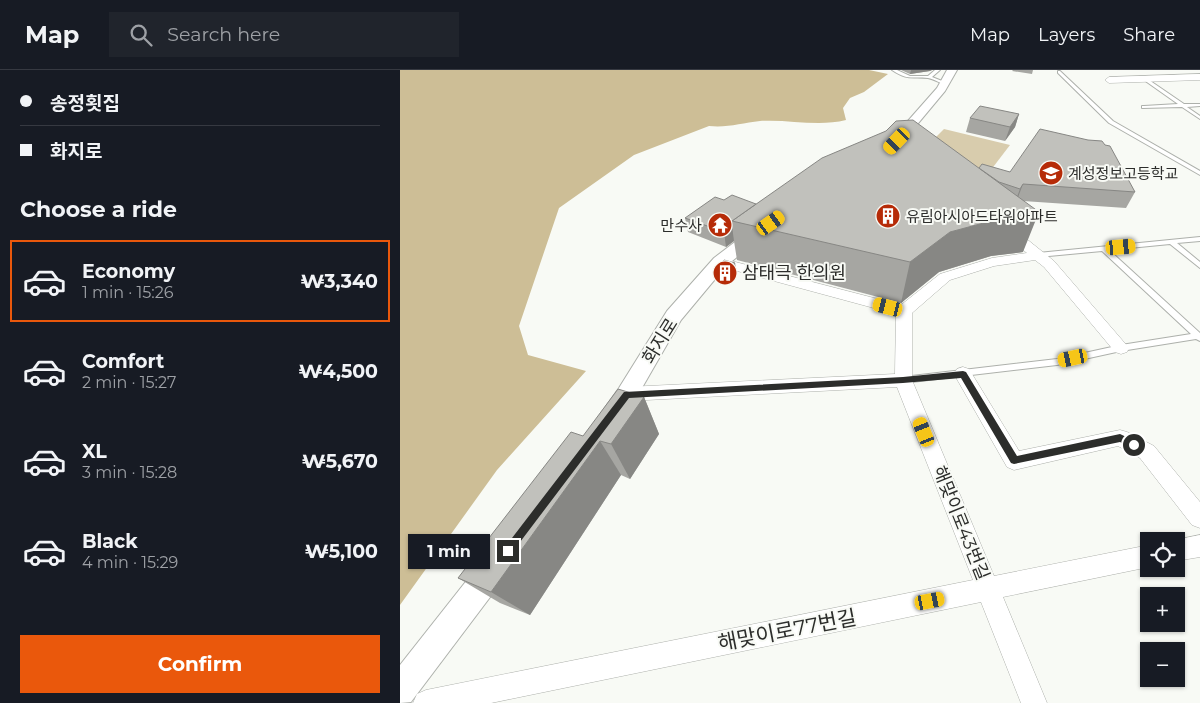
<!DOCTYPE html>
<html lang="en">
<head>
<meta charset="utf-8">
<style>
	:root { --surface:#171b24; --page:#20242c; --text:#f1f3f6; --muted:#9ea1a6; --line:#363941; --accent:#ea580c }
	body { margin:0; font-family:Montserrat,"Noto Sans KR",sans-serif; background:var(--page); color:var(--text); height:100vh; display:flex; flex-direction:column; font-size:19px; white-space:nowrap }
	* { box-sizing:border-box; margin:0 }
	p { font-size:16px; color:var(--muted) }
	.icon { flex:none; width:28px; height:28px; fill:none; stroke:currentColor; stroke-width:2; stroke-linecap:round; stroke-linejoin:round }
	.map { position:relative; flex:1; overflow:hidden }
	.details { display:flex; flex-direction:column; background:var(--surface); width:400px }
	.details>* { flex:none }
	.top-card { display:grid; align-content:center; height:110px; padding:0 20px; background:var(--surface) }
	.buttons { position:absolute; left:740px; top:462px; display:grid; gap:10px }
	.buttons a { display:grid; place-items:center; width:45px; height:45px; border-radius:0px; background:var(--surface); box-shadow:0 1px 4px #0004; font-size:25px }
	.end { position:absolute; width:22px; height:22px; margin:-11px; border:6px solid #2c2d2b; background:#fff; box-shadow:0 0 0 2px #fff }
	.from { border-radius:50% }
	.bubble { position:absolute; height:35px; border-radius:0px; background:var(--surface); box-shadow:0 1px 4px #0004; font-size:16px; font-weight:700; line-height:35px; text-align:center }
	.car { position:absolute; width:15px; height:30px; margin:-15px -8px; border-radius:6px; box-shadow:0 0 4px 1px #0007; background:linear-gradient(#f5c518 24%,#345 0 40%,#f5c518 0 76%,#345 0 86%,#f5c518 0) }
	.top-card b { display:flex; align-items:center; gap:18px; height:48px; font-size:19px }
	.top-card b+b { border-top:1px solid var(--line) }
	.top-card i { width:12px; height:12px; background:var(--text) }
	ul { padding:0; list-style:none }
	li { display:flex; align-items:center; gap:15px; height:82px; margin:0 10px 8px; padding:0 10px; border:2px solid transparent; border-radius:0px }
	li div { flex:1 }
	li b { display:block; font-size:19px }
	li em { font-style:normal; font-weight:700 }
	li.on { border-color:var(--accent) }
	li>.icon { width:45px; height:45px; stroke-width:1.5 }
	h2 { padding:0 20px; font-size:22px; line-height:60px }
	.cta { display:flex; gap:10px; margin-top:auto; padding:10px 20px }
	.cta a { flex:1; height:58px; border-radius:0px; background:var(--accent); color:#fff; font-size:20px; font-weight:700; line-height:58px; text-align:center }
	header { display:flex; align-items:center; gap:30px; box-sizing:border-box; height:70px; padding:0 25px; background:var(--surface); border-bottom:1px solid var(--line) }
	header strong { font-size:24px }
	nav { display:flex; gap:28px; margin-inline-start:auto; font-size:18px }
	.search { width:350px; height:45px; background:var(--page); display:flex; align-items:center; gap:12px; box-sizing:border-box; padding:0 18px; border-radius:0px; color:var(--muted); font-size:19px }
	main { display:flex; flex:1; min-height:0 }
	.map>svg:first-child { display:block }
	.green { fill:#d8ccad }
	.forest { fill:#cdbe96 }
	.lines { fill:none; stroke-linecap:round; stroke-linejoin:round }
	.service-casing { stroke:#adb0ab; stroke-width:2 }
	.minor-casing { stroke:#adb0ab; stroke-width:1 }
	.tertiary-casing { stroke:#adb0ab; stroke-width:2 }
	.service { fill:#fff; fill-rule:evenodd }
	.minor { fill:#fff; fill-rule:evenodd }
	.tertiary { fill:#fff; fill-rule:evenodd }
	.wall { fill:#a6a6a2 }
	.shaded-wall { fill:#878784 }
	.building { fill:#c1c1bc; stroke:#878784 }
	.route { fill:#2c2d2b }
	.labels { text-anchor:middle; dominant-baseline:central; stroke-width:4; stroke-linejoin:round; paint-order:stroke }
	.far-poi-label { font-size:15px; fill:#2c2d2b; stroke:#f8faf5; text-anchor:start }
	.poi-label { font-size:18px; fill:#2c2d2b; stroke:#f8faf5; text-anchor:start }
	.street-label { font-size:18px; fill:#2c2d2b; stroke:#f8faf5 }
	.near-street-label { font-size:21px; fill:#2c2d2b; stroke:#f8faf5 }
</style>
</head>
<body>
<header>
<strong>Map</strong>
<div class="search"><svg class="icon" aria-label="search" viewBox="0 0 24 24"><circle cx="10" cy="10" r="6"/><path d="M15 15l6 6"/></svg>Search here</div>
<nav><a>Map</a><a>Layers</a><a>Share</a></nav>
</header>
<main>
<section class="details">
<div class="top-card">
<b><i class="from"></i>송정횟집</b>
<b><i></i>화지로</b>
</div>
<h2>Choose a ride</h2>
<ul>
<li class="on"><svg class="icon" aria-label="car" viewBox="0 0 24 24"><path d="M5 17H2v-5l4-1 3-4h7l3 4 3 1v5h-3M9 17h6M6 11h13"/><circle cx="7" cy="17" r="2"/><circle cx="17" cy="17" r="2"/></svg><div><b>Economy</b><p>1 min · 15:26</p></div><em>₩3,340</em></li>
<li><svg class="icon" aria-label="car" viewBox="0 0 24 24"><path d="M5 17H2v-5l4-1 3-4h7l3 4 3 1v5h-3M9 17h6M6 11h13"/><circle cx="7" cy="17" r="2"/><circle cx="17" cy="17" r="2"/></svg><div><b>Comfort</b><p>2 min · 15:27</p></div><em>₩4,500</em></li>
<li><svg class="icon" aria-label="car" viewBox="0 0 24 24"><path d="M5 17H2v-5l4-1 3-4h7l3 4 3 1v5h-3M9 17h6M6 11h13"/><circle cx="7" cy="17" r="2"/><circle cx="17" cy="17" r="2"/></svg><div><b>XL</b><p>3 min · 15:28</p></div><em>₩5,670</em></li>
<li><svg class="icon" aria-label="car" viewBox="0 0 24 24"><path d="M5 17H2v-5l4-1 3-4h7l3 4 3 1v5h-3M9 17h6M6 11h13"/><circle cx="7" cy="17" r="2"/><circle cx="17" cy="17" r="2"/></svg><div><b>Black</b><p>4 min · 15:29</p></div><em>₩5,100</em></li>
</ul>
<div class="cta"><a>Confirm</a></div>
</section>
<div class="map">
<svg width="800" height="633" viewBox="0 0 800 633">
	<rect width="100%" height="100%" fill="#f8faf5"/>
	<polygon class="green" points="544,59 610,75 584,109 521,82"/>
	<path class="forest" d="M0 0H469L488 4 464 22 450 28 443 38 446 50C418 57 388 49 360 51 342 53 327 58 309 56L234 85 159 138 119 256 128 285 186 301 97 400 0 535Z"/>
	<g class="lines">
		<defs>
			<g id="service">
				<path d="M492 0H497L510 6H528L535 0H540L532 7 547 13C541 15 535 9 528 8 511 6 508 11 492 0Z"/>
				<polygon points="658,1 660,1 713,51 800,101 800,105 709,53 658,3"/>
				<polygon points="744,8 746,8 784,34 800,34 800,36 787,37 800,46 800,49 782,37 742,38 742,36 744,36 778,34 744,10"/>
				<polygon points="800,167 800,171 777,173 800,192 800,198 770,174 709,180 800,263 800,271 796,269 721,281 657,295 503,313 499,310 503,307 657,289 721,275 791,264 702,181 638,187 635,185 638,183"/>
			</g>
			<g id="minor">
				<polygon points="800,4 800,10 709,13 705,10 709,7"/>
				<polygon points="608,157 613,158 654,191 729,278 727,282 721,284 715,282 644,197 635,190 594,196 550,210 512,243 512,310 594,506 749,475 749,497 603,527 647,633 621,633 581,532 91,633 13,633 17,624 26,620 573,510 497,317 227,331 221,329 218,324 221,319 227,317 495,304 496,244 315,195 313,192 315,189 320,188 501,235 540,204 592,188 627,183 603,164 602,161"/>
				<polygon points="563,297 569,299 619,381 720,360 727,362 754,376 800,432 800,458 792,455 740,388 718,376 614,400 607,397 554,304 557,299"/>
				<polygon points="800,465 800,487 776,491 776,471 770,471"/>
			</g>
			<g id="tertiary">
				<polygon points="547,0 557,0 545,21 500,75 492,75 490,72 492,69 537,18"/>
				<polygon points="358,157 364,159 366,162 364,165 326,196 281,250 235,330 219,351 211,354 203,351 200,345 219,318 267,241 314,188 352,159"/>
				<polygon points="96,482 106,486 110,496 106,506 11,632 0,633 0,595 86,486"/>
			</g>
		</defs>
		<use href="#service" class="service-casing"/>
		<use href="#minor" class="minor-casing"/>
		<use href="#tertiary" class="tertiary-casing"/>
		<use href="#service" class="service"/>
		<use href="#minor" class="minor"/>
		<use href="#tertiary" class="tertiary"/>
	</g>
	<g class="wall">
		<polygon points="501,0 532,0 530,1 510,4"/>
		<polygon points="613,0 633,0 632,4 612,1"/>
		<polygon points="619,44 615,57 605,71 566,62 570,48"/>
		<polygon points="705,75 735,122 726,138 623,131 623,182 591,186 539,202 501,233 337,190 334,171 326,177 288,162 285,148 324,130 355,134 579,98 610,102"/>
		<polygon points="315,200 337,203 329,214 317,210"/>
		<polygon points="244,327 259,364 230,409 221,405 130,545 100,533 58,508 183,366"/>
	</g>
	<g class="shaded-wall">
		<polygon points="511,0 532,0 530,1 510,4"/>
		<polygon points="619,44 615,57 605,71 610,57"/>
		<polygon points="623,114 617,130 614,135 620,119"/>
		<polygon points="639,142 623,182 591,186 539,202 501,233 510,192 550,162 606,147"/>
		<polygon points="332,156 334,171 326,177 324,162"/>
		<polygon points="335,193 337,203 329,214 328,203"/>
		<polygon points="244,327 259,364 230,409 211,374"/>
		<polygon points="200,371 221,405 130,545 91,522"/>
	</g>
	<g class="building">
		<polygon points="580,36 619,44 610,57 570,48"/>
		<polygon points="513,50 639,142 606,147 550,162 510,192 332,151 422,88 486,61 496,51"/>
		<polygon points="640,59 688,70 702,71 705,75 710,76 735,122 623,114 620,119 599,112 579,98 582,94 610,102"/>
		<polygon points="332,125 356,134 332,151 332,156 324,162 285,148 315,127 324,130"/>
		<polygon points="324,190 335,193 328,203 315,200"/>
		<polygon points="218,319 244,327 211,374 200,371 91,522 58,508 171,362 183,366"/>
	</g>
	<polygon class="route" points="563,301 566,302 617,386 720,364 737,372 738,375 734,379 720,372 614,394 611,393 561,308 503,313 229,328 111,484 108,486 104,484 102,481 224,322 503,307"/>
	<defs>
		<symbol id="school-disc" viewBox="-11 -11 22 22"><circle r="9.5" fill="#b62b08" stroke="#f8faf5"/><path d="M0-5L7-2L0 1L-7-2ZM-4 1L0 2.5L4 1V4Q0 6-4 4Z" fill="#fff"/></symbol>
		<symbol id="building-disc" viewBox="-11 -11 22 22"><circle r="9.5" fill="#b62b08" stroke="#f8faf5"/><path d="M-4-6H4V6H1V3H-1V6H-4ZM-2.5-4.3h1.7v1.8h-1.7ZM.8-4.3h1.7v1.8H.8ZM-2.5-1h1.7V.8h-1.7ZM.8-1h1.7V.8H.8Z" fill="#fff"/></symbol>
		<symbol id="temple-disc" viewBox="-11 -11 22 22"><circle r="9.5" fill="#b62b08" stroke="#f8faf5"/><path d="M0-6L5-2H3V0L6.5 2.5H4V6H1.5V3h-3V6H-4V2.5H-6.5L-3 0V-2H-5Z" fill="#fff"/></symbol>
	</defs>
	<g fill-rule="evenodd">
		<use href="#school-disc" x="637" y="89" width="28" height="28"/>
		<use href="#building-disc" x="474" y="132" width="28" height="28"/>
		<use href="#temple-disc" x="306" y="141" width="28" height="28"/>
		<use href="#building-disc" x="311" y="189" width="28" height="28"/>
	</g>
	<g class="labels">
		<g class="far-poi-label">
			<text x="668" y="103">계성정보고등학교</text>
			<text x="506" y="146">유림아시아드타워아파트</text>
			<text x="302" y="155" text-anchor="end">만수사</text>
		</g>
		<g class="poi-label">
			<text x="342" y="203">삼태극 한의원</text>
		</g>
		<g class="street-label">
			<text transform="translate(260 271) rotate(-58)">화지로</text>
			<text transform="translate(561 453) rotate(68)">해맞이로43번길</text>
		</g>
		<g class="near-street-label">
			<text transform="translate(387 560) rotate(-11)">해맞이로77번길</text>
		</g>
	</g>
</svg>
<div class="buttons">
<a><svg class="icon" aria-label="locate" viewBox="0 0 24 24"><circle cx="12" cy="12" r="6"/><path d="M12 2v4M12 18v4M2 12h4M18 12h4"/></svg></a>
<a>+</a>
<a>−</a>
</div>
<i class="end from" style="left:734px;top:375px"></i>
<i class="end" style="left:108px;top:481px"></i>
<div class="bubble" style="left:8px;top:464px;width:82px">1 min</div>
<i class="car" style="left:497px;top:71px;rotate:224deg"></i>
<i class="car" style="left:371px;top:153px;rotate:55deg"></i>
<i class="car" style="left:721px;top:177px;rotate:85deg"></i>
<i class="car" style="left:488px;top:237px;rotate:284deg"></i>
<i class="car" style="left:673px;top:288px;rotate:258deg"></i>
<i class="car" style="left:524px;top:362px;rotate:338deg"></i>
<i class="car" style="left:530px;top:531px;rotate:79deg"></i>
</div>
</main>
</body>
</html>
